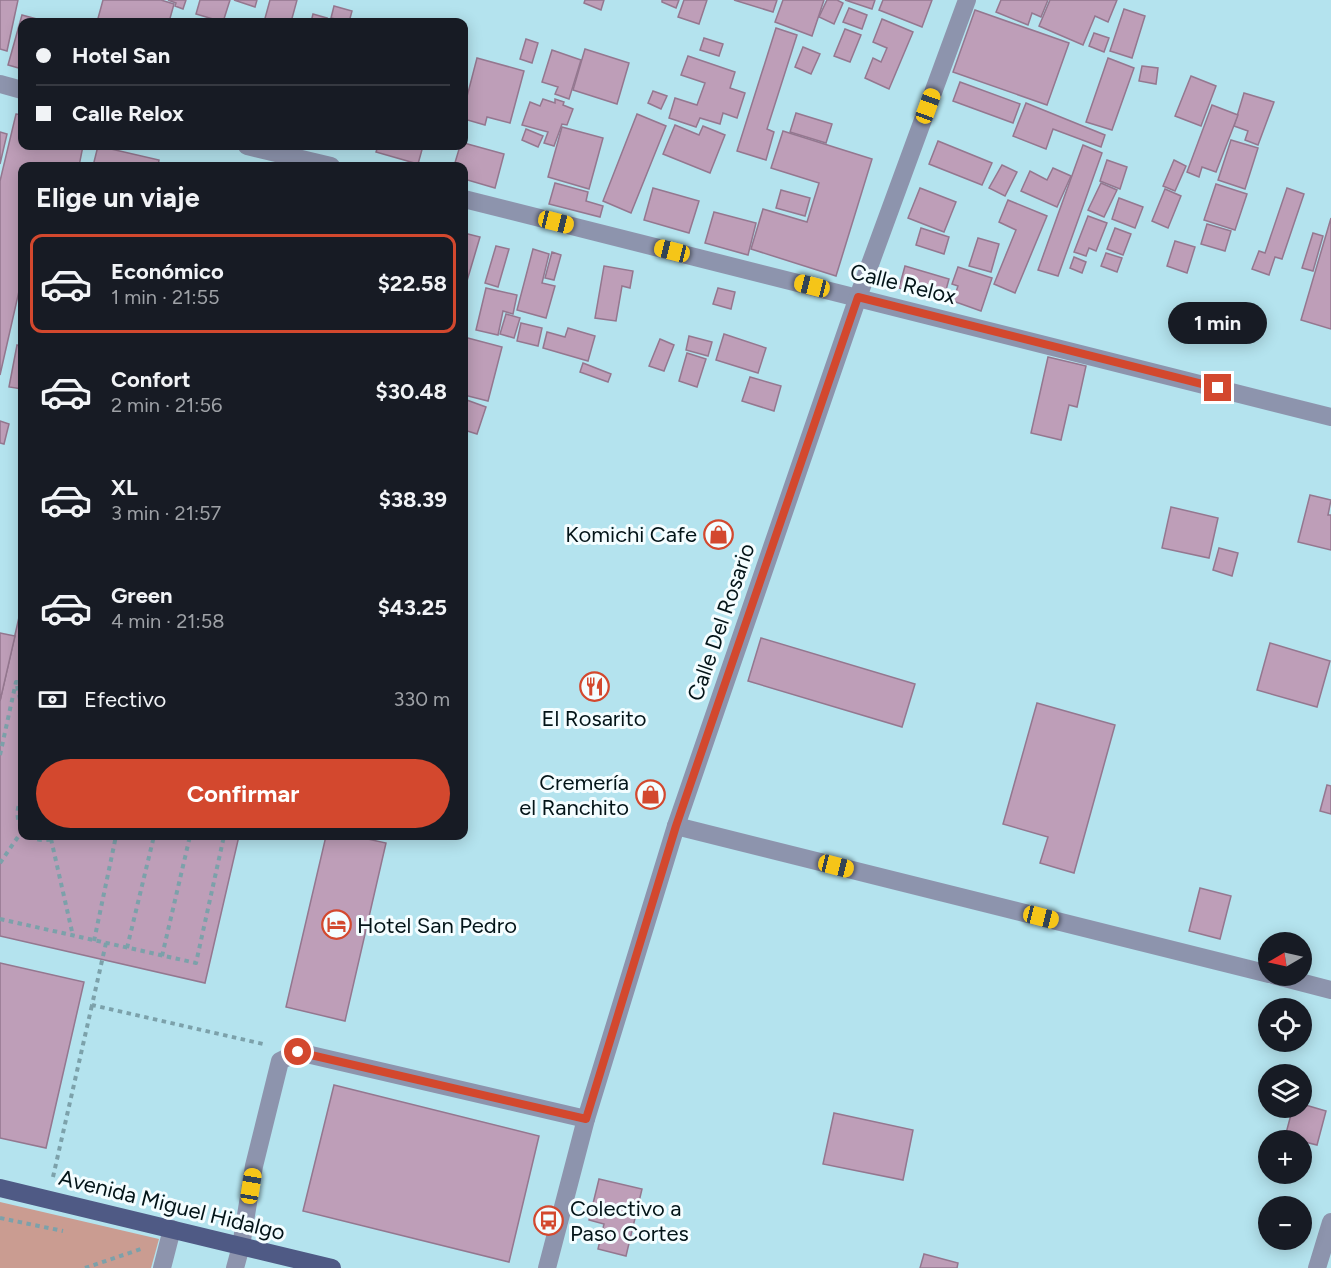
<!DOCTYPE html>
<html lang="es">
<head>
<meta charset="utf-8">
<style>
	:root { --surface:#171b24; --page:#242831; --text:#f1f3f6; --muted:#9ea1a6; --line:#363941; --accent:#d3482e }
	body { margin:0; font-family:Figtree,sans-serif; background:var(--page); color:var(--text); height:100vh; display:flex; flex-direction:column; font-size:22px; white-space:nowrap }
	* { box-sizing:border-box; margin:0 }
	p { font-size:20px; color:var(--muted) }
	.icon { flex:none; width:33px; height:33px; fill:none; stroke:currentColor; stroke-width:2; stroke-linecap:round; stroke-linejoin:round }
	.map { position:relative; flex:1; overflow:hidden }
	.drawer { position:absolute; left:18px; top:162px; width:450px; height:678px; display:flex; flex-direction:column; background:var(--surface); border-radius:12px; box-shadow:0 3px 15px #0003 }
	.drawer>* { flex:none }
	.guide { position:absolute; left:18px; top:18px; width:450px; height:132px; border-radius:12px; box-shadow:0 3px 15px #0003; display:grid; align-content:center; height:132px; padding:0 18px; background:var(--surface) }
	.needle { width:39px; rotate:261deg }
	.controls { position:absolute; left:1258px; top:932px; display:grid; gap:12px }
	.controls a { display:grid; place-items:center; width:54px; height:54px; border-radius:50%; background:var(--surface); box-shadow:0 3px 15px #0003; font-size:30px }
	.end { position:absolute; width:27px; height:27px; margin:-14px; border:8px solid #d3482e; background:#fff; box-shadow:0 0 0 3px #fff }
	.from { border-radius:50% }
	.bubble { position:absolute; height:42px; border-radius:21px; background:var(--surface); box-shadow:0 3px 15px #0003; font-size:20px; font-weight:700; line-height:42px; text-align:center }
	.car { position:absolute; width:18px; height:36px; margin:-18px -9px; border-radius:8px; box-shadow:0 0 4px 2px #0007; background:linear-gradient(#f5c518 24%,#345 0 40%,#f5c518 0 76%,#345 0 86%,#f5c518 0) }
	.guide b { display:flex; align-items:center; gap:21px; height:57px; font-size:22px }
	.guide b+b { border-top:2px solid var(--line) }
	.guide i { width:15px; height:15px; background:var(--text) }
	ul { padding:0; list-style:none }
	li { display:flex; align-items:center; gap:18px; height:99px; margin:0 12px 9px; padding:0 6px; border:3px solid transparent; border-radius:12px }
	li div { flex:1 }
	li b { display:block; font-size:22px }
	li em { font-style:normal; font-weight:700 }
	li.active { border-color:var(--accent) }
	li>.icon { width:54px; height:54px; stroke-width:1.5 }
	h2 { padding:0 18px; font-size:27px; line-height:72px }
	.pay { display:flex; align-items:center; gap:15px; height:66px; padding:0 18px; font-size:22px }
	.pay p { margin-inline-start:auto }
	.primary-button { display:flex; gap:12px; margin-top:auto; padding:12px 18px }
	.primary-button a { flex:1; height:69px; border-radius:36px; background:var(--accent); color:#fff; font-size:24px; font-weight:700; line-height:69px; text-align:center }
	.map>svg:first-child { display:block }
	.green { fill:#ca9c91 }
	.building { fill:#be9eb8; stroke:#94778f; stroke-width:1.5 }
	.lines { fill:none; stroke-linecap:round; stroke-linejoin:round }
	.path { stroke:#7ca1aa; stroke-width:4; stroke-dasharray:4.5 4.5; stroke-linecap:butt }
	.minor { stroke:#8d94ad; stroke-width:18 }
	.major { stroke:#4f5a85; stroke-width:18 }
	.route { stroke:#d3482e; stroke-width:8 }
	.labels { text-anchor:middle; dominant-baseline:central; stroke-width:6; stroke-linejoin:round; paint-order:stroke }
	.street-label { font-size:22px; fill:#031418; stroke:#f4fdff }
	.poi-label { font-size:22px; fill:#031418; stroke:#f4fdff; text-anchor:end }
</style>
</head>
<body>
<div class="map">
<svg width="1331" height="1268" viewBox="0 0 1331 1268">
	<rect width="100%" height="100%" fill="#b4e3ee"/>
	<polygon class="green" points="0,1202 159,1239 151,1268 0,1268"/>
	<g class="building">
		<polygon points="0,0 18,0 7,51 0,49"/>
		<polygon points="103,0 161,0 174,4 169,22 97,22"/>
		<polygon points="168,0 186,0 183,9 175,6 176,3"/>
		<polygon points="200,0 230,0 223,22 196,14"/>
		<polygon points="234,0 257,0 255,7"/>
		<polygon points="270,0 297,0 291,22 264,22"/>
		<polygon points="585,0 604,0 601,10 584,3"/>
		<polygon points="662,0 679,0 676,8 662,2"/>
		<polygon points="684,0 707,0 699,24 678,17"/>
		<polygon points="734,0 777,0 773,12"/>
		<polygon points="783,0 824,0 812,36 775,22"/>
		<polygon points="827,0 837,0 843,3 834,24 819,17"/>
		<polygon points="845,0 875,0 872,9"/>
		<polygon points="883,0 932,0 922,27 879,10"/>
		<polygon points="1001,0 1048,0 1041,17 1032,13 1028,25 996,12"/>
		<polygon points="1050,0 1117,0 1108,22 1095,16 1083,45 1039,26"/>
		<polygon points="334,6 352,11 349,22 331,18"/>
		<polygon points="849,8 867,15 862,29 843,22"/>
		<polygon points="1124,9 1145,16 1132,58 1110,51"/>
		<polygon points="975,10 1069,43 1047,105 953,72"/>
		<polygon points="313,14 327,18 325,22 311,22"/>
		<polygon points="22,15 48,22 22,22 22,69 8,65"/>
		<polygon points="882,19 913,32 889,89 865,78 873,58 881,62 887,48 873,42"/>
		<polygon points="776,28 797,35 767,129 774,132 766,160 737,151"/>
		<polygon points="845,29 861,35 850,62 834,56"/>
		<polygon points="1094,33 1109,38 1104,52 1089,46"/>
		<polygon points="704,38 723,44 719,56 700,50"/>
		<polygon points="526,39 538,43 532,63 520,59"/>
		<polygon points="803,47 820,54 811,74 795,67"/>
		<polygon points="585,49 629,63 617,104 573,90"/>
		<polygon points="552,50 581,60 569,99 555,94 558,87 542,82"/>
		<polygon points="688,56 735,72 730,88 745,93 737,118 723,113 720,124 700,118 696,127 669,118 675,98 697,105 705,83 681,75"/>
		<polygon points="477,58 524,71 510,123 487,117 485,125 464,119 464,108"/>
		<polygon points="1108,58 1134,68 1112,130 1086,122"/>
		<polygon points="1142,66 1158,68 1156,84 1139,81"/>
		<polygon points="1191,76 1216,86 1201,126 1175,116"/>
		<polygon points="960,82 1020,104 1013,123 953,101"/>
		<polygon points="653,91 667,96 661,109 648,103"/>
		<polygon points="1244,93 1274,102 1258,145 1245,140 1248,131 1234,126"/>
		<polygon points="543,99 555,103 555,99 564,102 563,105 573,109 567,125 562,124 554,146 544,143 548,132 522,125 530,102 540,106"/>
		<polygon points="1026,103 1105,135 1101,147 1053,129 1046,149 1013,136"/>
		<polygon points="1212,105 1238,115 1216,172 1202,167 1199,177 1187,172"/>
		<polygon points="796,113 832,124 826,143 790,132"/>
		<polygon points="16,114 22,115 22,146 83,146 79,166 22,166 22,278 0,375 0,181"/>
		<polygon points="637,114 666,126 631,213 603,201"/>
		<polygon points="675,125 699,135 703,126 725,135 710,173 663,154"/>
		<polygon points="562,127 603,138 589,189 548,177"/>
		<polygon points="526,129 543,136 538,147 522,140"/>
		<polygon points="783,131 872,159 836,276 751,249 763,209 807,222 819,183 771,168"/>
		<polygon points="0,132 7,134 0,164"/>
		<polygon points="1231,140 1258,148 1245,189 1218,180"/>
		<polygon points="938,141 992,163 982,185 929,164"/>
		<polygon points="464,143 504,154 495,188 464,179 464,166 454,166 460,146 464,146"/>
		<polygon points="1083,145 1102,153 1058,276 1038,270"/>
		<polygon points="98,146 159,160 158,166 93,166"/>
		<polygon points="378,146 423,146 418,164 376,152"/>
		<polygon points="1107,160 1127,167 1120,189 1100,181"/>
		<polygon points="1174,160 1186,166 1175,191 1163,186"/>
		<polygon points="1002,165 1017,172 1005,196 989,188"/>
		<polygon points="1053,168 1071,176 1057,207 1021,191 1030,171 1047,180"/>
		<polygon points="555,183 588,192 586,201 603,206 600,217 549,204"/>
		<polygon points="1101,183 1117,190 1104,217 1088,210"/>
		<polygon points="1216,184 1247,194 1235,230 1204,220"/>
		<polygon points="653,188 699,201 689,233 644,220"/>
		<polygon points="920,188 956,202 944,232 908,218"/>
		<polygon points="1287,188 1304,194 1282,259 1275,257 1269,275 1252,269 1259,251 1265,253"/>
		<polygon points="1165,189 1181,196 1168,228 1152,221"/>
		<polygon points="781,190 810,198 805,216 776,208"/>
		<polygon points="1119,198 1143,207 1135,228 1112,219"/>
		<polygon points="1008,200 1047,216 1015,293 994,284 1016,230 999,222"/>
		<polygon points="714,212 756,223 748,255 705,243"/>
		<polygon points="1088,216 1107,223 1096,251 1089,248 1086,256 1074,252"/>
		<polygon points="1331,218 1331,329 1301,320"/>
		<polygon points="1207,224 1231,231 1225,251 1201,244"/>
		<polygon points="921,228 949,237 944,254 916,245"/>
		<polygon points="1115,228 1131,234 1123,255 1107,249"/>
		<polygon points="464,233 480,237 464,291"/>
		<polygon points="1313,233 1323,236 1313,271 1302,268"/>
		<polygon points="978,238 999,244 991,272 969,266"/>
		<polygon points="1175,241 1195,247 1187,273 1167,266"/>
		<polygon points="496,246 509,249 498,287 485,283"/>
		<polygon points="533,249 549,254 542,283 555,286 546,318 517,310"/>
		<polygon points="552,252 561,255 554,280 545,278"/>
		<polygon points="1106,253 1122,258 1117,272 1101,266"/>
		<polygon points="1074,257 1086,262 1082,273 1070,268"/>
		<polygon points="604,266 633,271 630,288 622,286 616,321 595,318"/>
		<polygon points="905,266 949,279 943,301 899,288"/>
		<polygon points="958,267 992,278 981,311 953,301 958,286 952,284"/>
		<polygon points="486,288 517,295 513,314 503,311 498,335 476,330"/>
		<polygon points="718,288 735,292 731,309 713,304"/>
		<polygon points="506,314 520,318 514,338 500,334"/>
		<polygon points="521,323 542,328 538,346 517,341"/>
		<polygon points="568,328 595,336 588,361 543,348 547,332 565,337"/>
		<polygon points="724,334 766,348 758,373 716,360"/>
		<polygon points="689,336 712,342 708,356 686,350"/>
		<polygon points="464,337 502,347 488,401 464,395"/>
		<polygon points="660,339 674,345 664,371 649,366"/>
		<polygon points="17,345 22,346 22,389 9,387"/>
		<polygon points="687,353 706,359 697,387 679,381"/>
		<polygon points="1048,357 1086,366 1077,407 1069,405 1061,440 1031,433"/>
		<polygon points="583,363 611,374 608,382 580,372"/>
		<polygon points="750,377 781,386 774,411 742,401"/>
		<polygon points="464,399 486,407 477,434 464,430"/>
		<polygon points="0,421 9,424 4,444 0,443"/>
		<polygon points="1310,495 1331,500 1328,515 1331,515 1331,550 1298,542"/>
		<polygon points="1171,507 1218,518 1209,558 1162,548"/>
		<polygon points="1219,548 1238,553 1232,576 1213,570"/>
		<polygon points="22,604 22,836 239,836 205,983 0,936 0,701"/>
		<polygon points="0,633 15,636 0,701"/>
		<polygon points="761,638 915,684 902,727 748,681"/>
		<polygon points="1270,643 1330,661 1317,707 1257,690"/>
		<polygon points="1037,703 1115,725 1074,873 1040,863 1048,837 1003,824"/>
		<polygon points="1327,785 1331,786 1331,814 1320,811"/>
		<polygon points="326,836 354,836 386,843 345,1021 286,1007"/>
		<polygon points="1200,888 1231,896 1220,939 1189,931"/>
		<polygon points="0,963 84,982 46,1148 0,1138"/>
		<polygon points="334,1085 539,1136 509,1262 303,1211"/>
		<polygon points="1302,1104 1326,1111 1317,1145 1285,1137 1293,1107 1302,1107"/>
		<polygon points="834,1113 913,1130 903,1180 823,1164"/>
		<polygon points="599,1179 642,1189 626,1256 598,1249 604,1224 589,1220"/>
		<polygon points="924,1254 958,1263 957,1268 920,1268"/>
	</g>
	<g class="lines">
		<g class="path">
			<polyline points="17,686 22,708"/>
			<polyline points="0,755 16,682 22,683"/>
			<path d="M22 798C16 808 16 819 22 829"/>
			<path d="M29 836C39 841 48 842 58 836"/>
			<polyline points="51,839 73,936"/>
			<polyline points="0,863 22,831"/>
			<polyline points="0,919 196,963 224,836"/>
			<polyline points="94,941 116,836"/>
			<polyline points="106,943 92,1005 263,1044"/>
			<polyline points="127,948 154,836"/>
			<polyline points="162,956 190,836"/>
			<polyline points="53,1177 92,1005"/>
			<polyline points="0,1218 63,1231"/>
			<polyline points="85,1268 141,1249"/>
		</g>
		<g class="minor">
			<polyline points="0,84 22,90"/>
			<polyline points="247,146 331,166"/>
			<polyline points="464,199 1331,417"/>
			<polyline points="676,826 1269,974"/>
			<polyline points="1273,975 1331,990"/>
			<polyline points="162,1268 172,1229"/>
			<polyline points="235,1268 241,1246 254,1166 280,1061 298,1052 586,1119"/>
			<polyline points="547,1268 586,1119 676,826 858,297 967,0"/>
			<polyline points="1317,1268 1331,1222"/>
		</g>
		<polyline class="major" points="0,1188 332,1268"/>
	</g>
	<g class="lines">
		<polyline class="route" points="298,1052 586,1119 676,826 858,297 1218,388"/>
	</g>
	<defs>
		<symbol id="shop-ring" viewBox="-11 -11 22 22"><circle r="9.5" fill="#f4fdff" stroke="#d3482e" stroke-width="1.5"/><path d="M-5-2.5h2.3a2.7 3.5 0 0 1 5.4 0H5L5.5 6h-11ZM-1.5-2.5h3a1.5 2.3 0 0 0-3 0Z" fill="#d3482e"/></symbol>
		<symbol id="restaurant-ring" viewBox="-11 -11 22 22"><circle r="9.5" fill="#f4fdff" stroke="#d3482e" stroke-width="1.5"/><path d="M-5-6h1v4h1v-4h1v4h1v-4h1v5L-1.5 .5V6h-2V.5L-5-1ZM5-6V6H3V1.5H1.5Q1.5-4 5-6Z" fill="#d3482e"/></symbol>
		<symbol id="hotel-ring" viewBox="-11 -11 22 22"><circle r="9.5" fill="#f4fdff" stroke="#d3482e" stroke-width="1.5"/><path d="M-6-4.5h1.5V1H6V5H4.5V3h-9V5H-6ZM-4 0a1.8 1.8 0 1 1 3.6 0ZM.5 0V-2.5h3Q6-2.5 6 0Z" fill="#d3482e"/></symbol>
		<symbol id="bus-ring" viewBox="-11 -11 22 22"><circle r="9.5" fill="#f4fdff" stroke="#d3482e" stroke-width="1.5"/><path d="M-5-6H5V4H4V6H2V4H-2V6H-4V4H-5ZM-3.5-4V0h7V-4ZM-3.5 1.2v1.5H-2V1.2ZM2 1.2v1.5H3.5V1.2Z" fill="#d3482e"/></symbol>
	</defs>
	<g fill-rule="evenodd">
		<use href="#shop-ring" x="702" y="518" width="33" height="33"/>
		<use href="#restaurant-ring" x="578" y="670" width="33" height="33"/>
		<use href="#shop-ring" x="634" y="778" width="33" height="33"/>
		<use href="#hotel-ring" x="320" y="908" width="33" height="33"/>
		<use href="#bus-ring" x="532" y="1204" width="33" height="33"/>
	</g>
	<g class="labels">
		<g class="street-label">
			<text transform="translate(903 284) rotate(14)">Calle Relox</text>
			<text transform="translate(721 622) rotate(-71)">Calle Del Rosario</text>
			<text transform="translate(172 1205) rotate(14)">Avenida Miguel Hidalgo</text>
		</g>
		<g class="poi-label">
			<text x="697" y="534">Komichi Cafe</text>
			<text x="594" y="718" text-anchor="middle">El Rosarito</text>
			<text x="629" y="782">Cremería<tspan x="629" dy="25">el Ranchito</tspan></text>
			<text x="357" y="925" text-anchor="start">Hotel San Pedro</text>
			<text x="570" y="1208" text-anchor="start">Colectivo a<tspan x="570" dy="25">Paso Cortes</tspan></text>
		</g>
	</g>
</svg>
<div class="controls">
<a><svg class="needle" viewBox="-14 -14 28 28"><path d="M0-13l5 13h-10z" fill="#e53935"/><path d="M0 13l5-13h-10z" fill="#9ea1a6"/></svg></a>
<a><svg class="icon" aria-label="locate" viewBox="0 0 24 24"><circle cx="12" cy="12" r="6"/><path d="M12 2v4M12 18v4M2 12h4M18 12h4"/></svg></a>
<a><svg class="icon" aria-label="layers" viewBox="0 0 24 24"><path d="M12 4l9 5-9 5-9-5zM3 14l9 5 9-5"/></svg></a>
<a>+</a>
<a>−</a>
</div>
<i class="end from" style="left:298px;top:1052px"></i>
<i class="end" style="left:1218px;top:388px"></i>
<div class="bubble" style="left:1168px;top:302px;width:99px">1 min</div>
<i class="car" style="left:928px;top:106px;rotate:20deg"></i>
<i class="car" style="left:556px;top:222px;rotate:104deg"></i>
<i class="car" style="left:672px;top:251px;rotate:284deg"></i>
<i class="car" style="left:812px;top:286px;rotate:284deg"></i>
<i class="car" style="left:836px;top:866px;rotate:104deg"></i>
<i class="car" style="left:1041px;top:917px;rotate:104deg"></i>
<i class="car" style="left:251px;top:1186px;rotate:9deg"></i>
<div class="guide">
<b><i class="from"></i>Hotel San</b>
<b><i></i>Calle Relox</b>
</div>
<section class="drawer">
<h2>Elige un viaje</h2>
<ul>
<li class="active"><svg class="icon" aria-label="car" viewBox="0 0 24 24"><path d="M5 17H2v-5l4-1 3-4h7l3 4 3 1v5h-3M9 17h6M6 11h13"/><circle cx="7" cy="17" r="2"/><circle cx="17" cy="17" r="2"/></svg><div><b>Económico</b><p>1 min · 21:55</p></div><em>$22.58</em></li>
<li><svg class="icon" aria-label="car" viewBox="0 0 24 24"><path d="M5 17H2v-5l4-1 3-4h7l3 4 3 1v5h-3M9 17h6M6 11h13"/><circle cx="7" cy="17" r="2"/><circle cx="17" cy="17" r="2"/></svg><div><b>Confort</b><p>2 min · 21:56</p></div><em>$30.48</em></li>
<li><svg class="icon" aria-label="car" viewBox="0 0 24 24"><path d="M5 17H2v-5l4-1 3-4h7l3 4 3 1v5h-3M9 17h6M6 11h13"/><circle cx="7" cy="17" r="2"/><circle cx="17" cy="17" r="2"/></svg><div><b>XL</b><p>3 min · 21:57</p></div><em>$38.39</em></li>
<li><svg class="icon" aria-label="car" viewBox="0 0 24 24"><path d="M5 17H2v-5l4-1 3-4h7l3 4 3 1v5h-3M9 17h6M6 11h13"/><circle cx="7" cy="17" r="2"/><circle cx="17" cy="17" r="2"/></svg><div><b>Green</b><p>4 min · 21:58</p></div><em>$43.25</em></li>
</ul>
<div class="pay"><svg class="icon" aria-label="cash" viewBox="0 0 24 24"><path d="M3 7h18v10H3z"/><circle cx="12" cy="12" r="2"/></svg>Efectivo<p>330 m</p></div>
<div class="primary-button"><a>Confirmar</a></div>
</section>
</div>
</body>
</html>
